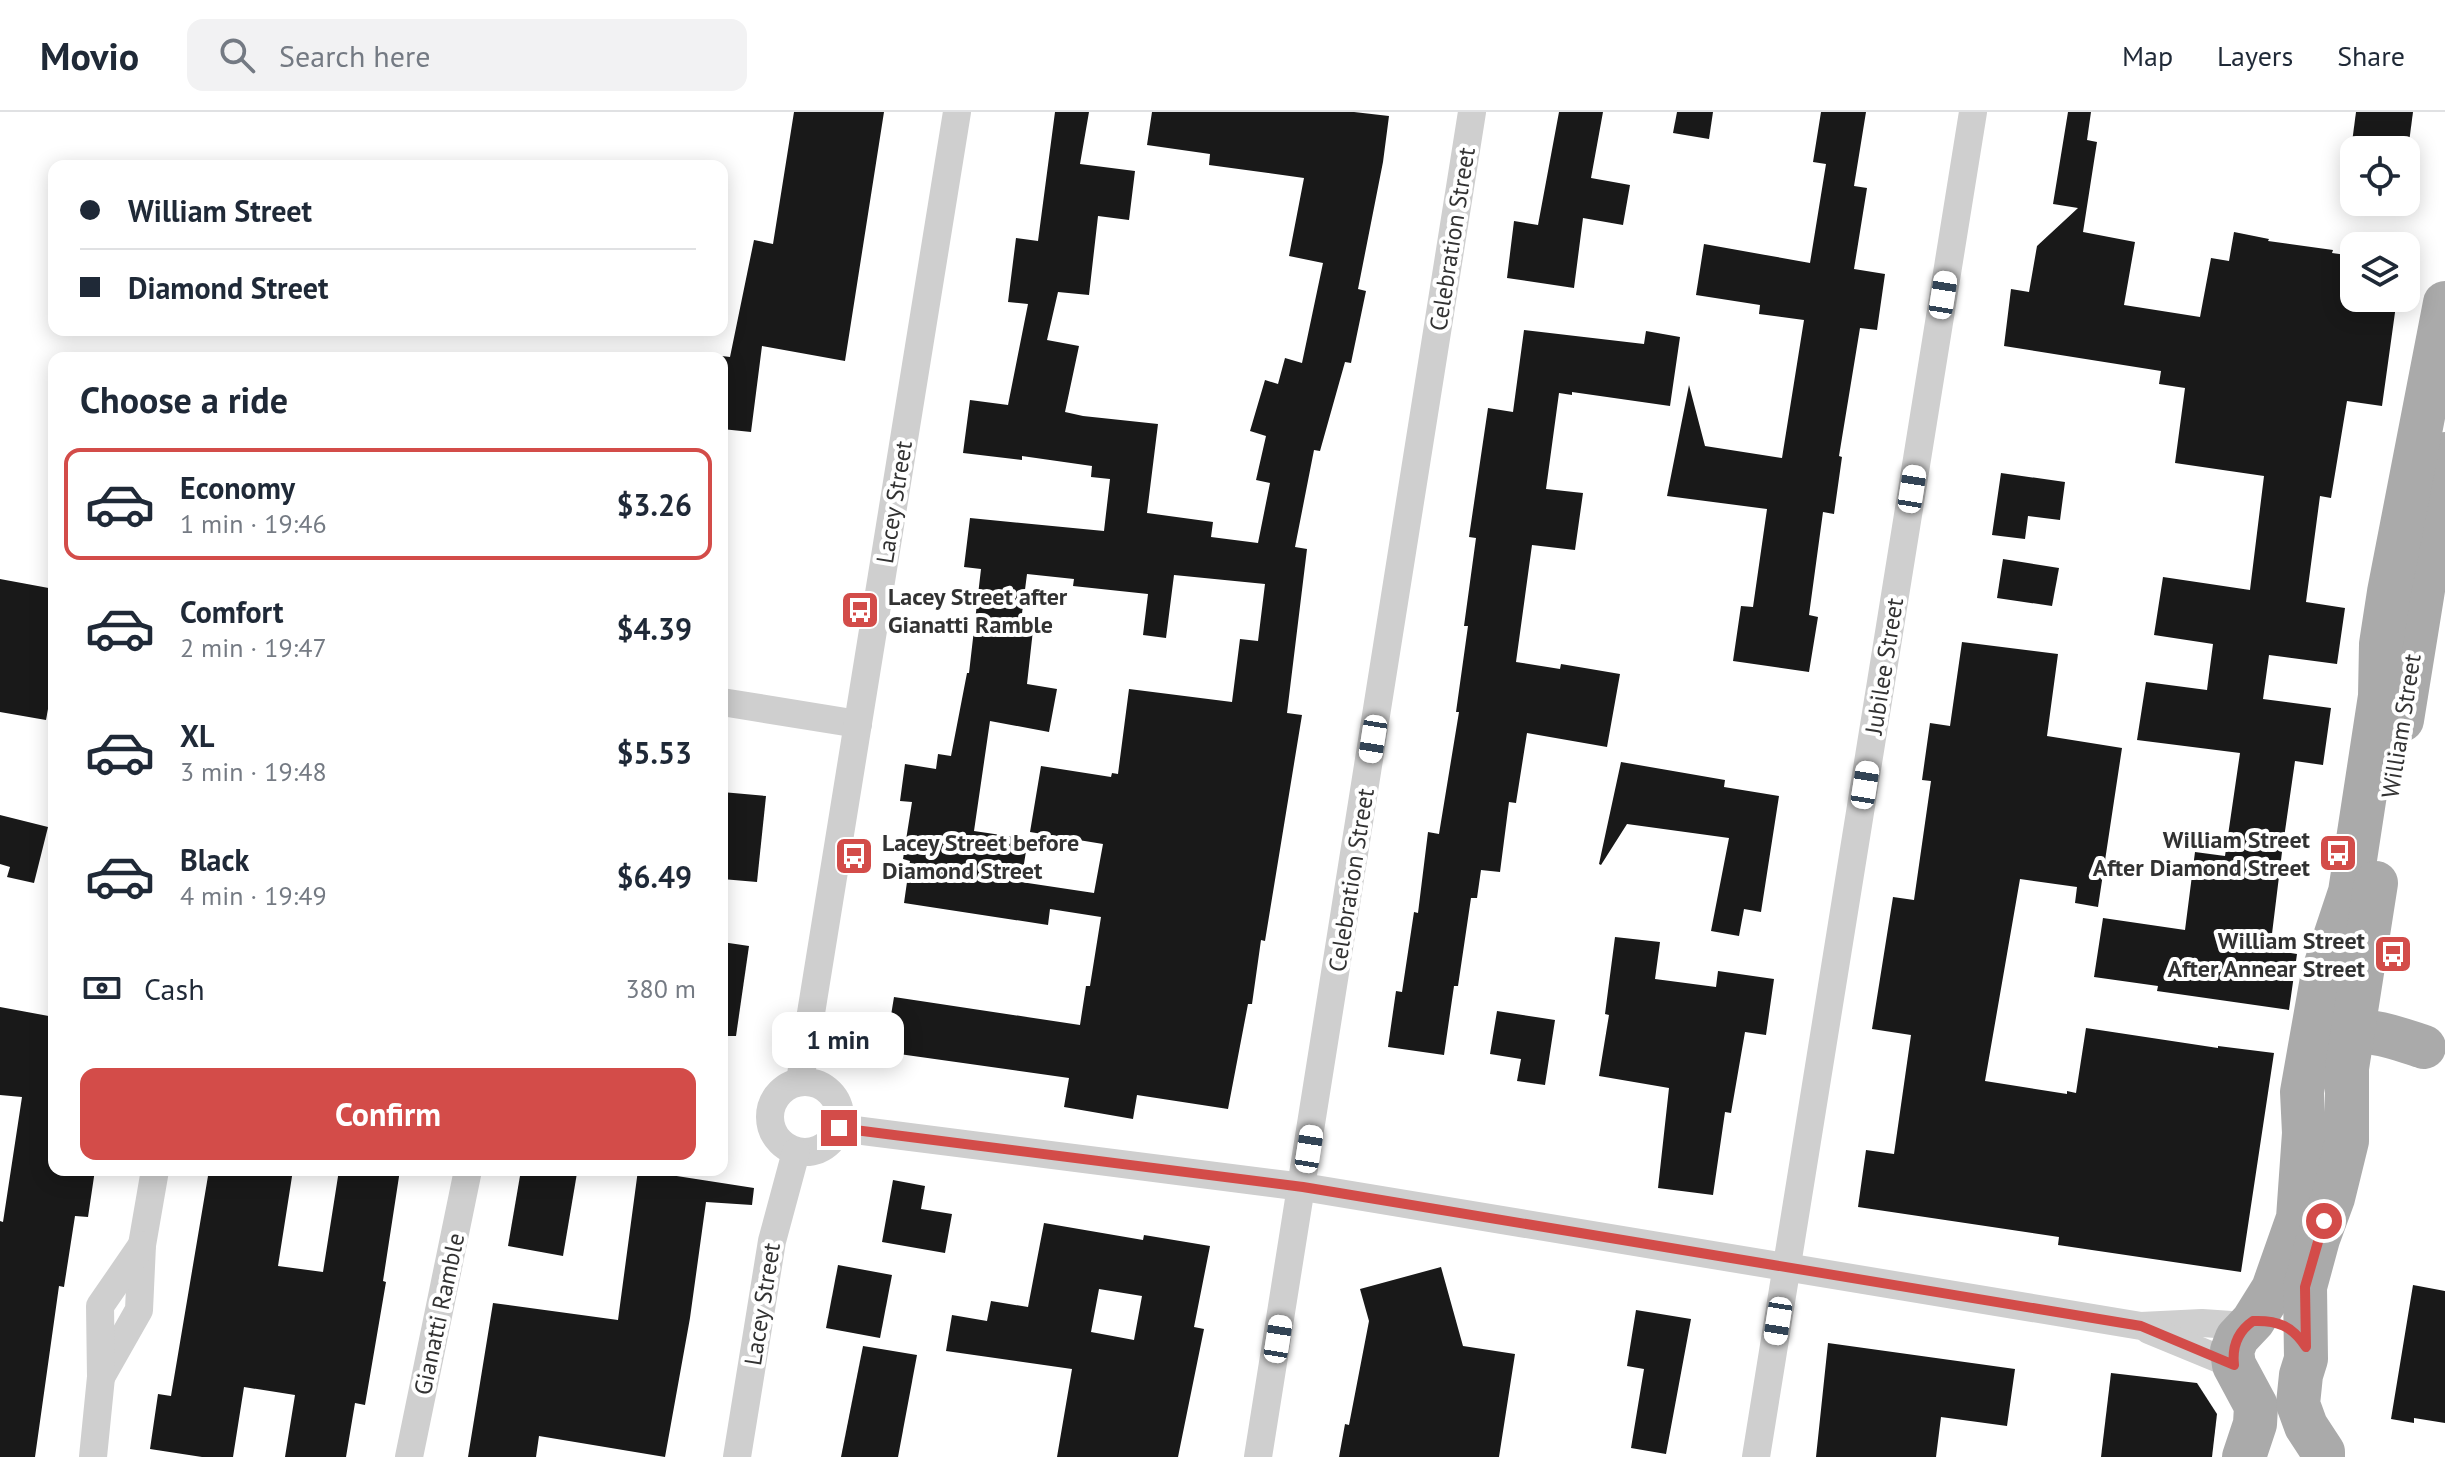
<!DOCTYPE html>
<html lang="en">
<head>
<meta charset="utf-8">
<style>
	:root { --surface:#fff; --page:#f2f2f3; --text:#1f2937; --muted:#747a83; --line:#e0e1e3; --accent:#d34c49 }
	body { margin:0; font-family:"PT Sans",sans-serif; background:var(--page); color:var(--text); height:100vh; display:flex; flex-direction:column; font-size:30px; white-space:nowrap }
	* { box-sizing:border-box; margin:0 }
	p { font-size:26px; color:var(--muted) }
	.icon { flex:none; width:44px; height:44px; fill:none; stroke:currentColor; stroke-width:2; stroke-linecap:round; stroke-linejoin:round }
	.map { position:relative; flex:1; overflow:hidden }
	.details { position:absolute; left:48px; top:240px; width:680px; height:824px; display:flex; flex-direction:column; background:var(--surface); border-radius:16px; box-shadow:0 4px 20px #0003 }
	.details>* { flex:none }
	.top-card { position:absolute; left:48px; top:48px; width:680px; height:176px; border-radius:16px; box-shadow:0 4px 20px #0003; display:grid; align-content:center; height:176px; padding:0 32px; background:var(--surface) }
	.fabs { position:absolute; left:2340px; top:24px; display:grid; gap:16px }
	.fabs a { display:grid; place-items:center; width:80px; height:80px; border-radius:16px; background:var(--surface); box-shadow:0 4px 20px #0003; font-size:40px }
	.end { position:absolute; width:36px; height:36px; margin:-18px; border:10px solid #d34c49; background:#fff; box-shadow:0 0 0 4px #fff }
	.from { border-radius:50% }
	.bubble { position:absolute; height:56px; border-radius:16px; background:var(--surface); box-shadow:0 4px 20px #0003; font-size:26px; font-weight:600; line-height:56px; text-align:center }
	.car { position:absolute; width:24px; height:48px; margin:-24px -12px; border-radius:10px; box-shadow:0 0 6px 2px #0007; background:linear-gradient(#fff 24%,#345 0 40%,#fff 0 76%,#345 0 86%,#fff 0) }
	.top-card b { display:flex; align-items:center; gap:28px; height:76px; font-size:30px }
	.top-card b+b { border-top:2px solid var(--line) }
	.top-card i { width:20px; height:20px; background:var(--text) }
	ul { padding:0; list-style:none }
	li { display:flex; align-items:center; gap:24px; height:112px; margin:0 16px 12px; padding:0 16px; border:4px solid transparent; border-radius:16px }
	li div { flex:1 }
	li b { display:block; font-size:30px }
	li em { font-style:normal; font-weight:600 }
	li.active { border-color:var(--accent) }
	li>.icon { width:72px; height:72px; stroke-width:1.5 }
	h2 { padding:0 32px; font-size:36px; line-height:96px }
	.pay { display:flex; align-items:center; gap:20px; height:88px; padding:0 32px; font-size:30px }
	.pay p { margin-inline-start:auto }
	.primary-button { display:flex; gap:16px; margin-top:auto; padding:16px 32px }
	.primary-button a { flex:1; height:92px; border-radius:16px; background:var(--accent); color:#fff; font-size:32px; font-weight:600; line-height:92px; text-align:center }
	header { display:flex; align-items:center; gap:48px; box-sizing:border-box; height:112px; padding:0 40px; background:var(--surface); border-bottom:2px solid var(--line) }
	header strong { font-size:38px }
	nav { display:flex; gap:44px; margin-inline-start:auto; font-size:28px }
	.search { width:560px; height:72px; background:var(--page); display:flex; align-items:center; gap:20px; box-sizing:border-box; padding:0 28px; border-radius:16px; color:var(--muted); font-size:30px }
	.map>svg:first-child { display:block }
	.building { fill:#191919; fill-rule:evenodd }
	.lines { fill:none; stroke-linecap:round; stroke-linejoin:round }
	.minor { stroke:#cfcfcf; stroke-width:28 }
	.primary { stroke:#aaa; stroke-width:44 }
	.route { stroke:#d34c49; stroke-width:10 }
	.labels { text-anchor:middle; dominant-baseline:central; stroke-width:8; stroke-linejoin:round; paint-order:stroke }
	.street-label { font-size:24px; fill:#323232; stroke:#fff }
	.poi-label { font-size:24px; font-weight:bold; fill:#323232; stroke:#fff; text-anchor:start }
</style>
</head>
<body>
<header>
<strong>Movio</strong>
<div class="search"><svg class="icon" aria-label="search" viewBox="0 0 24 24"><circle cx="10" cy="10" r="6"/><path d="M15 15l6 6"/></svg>Search here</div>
<nav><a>Map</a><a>Layers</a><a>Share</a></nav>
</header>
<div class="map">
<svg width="2445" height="1345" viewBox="0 0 2445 1345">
	<rect width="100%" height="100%" fill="#fff"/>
	<g class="building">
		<polygon points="794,0 884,0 845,249 762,234 751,320 722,317 722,244 730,245 754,128 773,132"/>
		<path d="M1055 0H1089L1080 52 1135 59 1129 108 1098 104 1089 183 1058 180 1047 228 1079 234 1065 300 1083 304 1158 312 1147 401 1213 410 1211 425 1258 431 1270 371 1256 368 1266 324 1250 319 1265 268 1278 272 1285 246 1302 251 1323 151 1289 144 1304 66 1209 53 1210 42 1147 33 1152 0H1354L1389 4 1383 50 1358 177 1366 179 1351 251 1345 250 1320 339 1314 338 1295 435 1307 437 1287 601 1302 603 1265 829 1261 828 1252 892H1248L1228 997 1137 983 1133 1007 1064 995 1069 966 885 940 894 885 1080 913 1086 874H1090L1101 805 1050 797 1048 813 904 791 910 749 903 747 912 690 900 689 905 652 936 657 938 642 951 644 967 561H969L981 457 964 455 970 406 1104 419 1110 367 1091 365 1092 354 1022 344V348L963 341 970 288 1008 293 1028 192 1008 190 1016 126 1038 129ZM1027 462 1074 467 1073 474 1148 482 1143 523 1166 526 1174 463 1265 472 1258 529 1240 527 1232 590 1129 577 1118 662 1112 661 1111 665 1041 654 1030 720 1103 732 1094 781 1021 770 1028 727 974 719 990 609 1049 620 1057 577 1027 572 1033 518 1020 517Z"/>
		<polygon points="1559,0 1603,0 1591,66 1630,73 1623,113 1583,106 1574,176 1507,166 1514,109 1538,113"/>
		<polygon points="1677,0 1713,0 1709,27 1673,21"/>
		<polygon points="1821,0 1866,0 1854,74 1867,76 1854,157 1885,162 1877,218 1860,216 1839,344 1842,345 1834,402 1823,400 1809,503 1818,505 1809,560 1733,549 1741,494 1753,495 1767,397 1667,384 1689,273 1705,334 1782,346 1804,208 1759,202 1760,193 1696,183 1704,132 1810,151 1826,52 1813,50"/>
		<polygon points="2068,0 2091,0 2087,28 2097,30 2083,120 2135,130 2124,193 2200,205 2211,146 2229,149 2234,120 2269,127 2268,129 2333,138 2332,141 2354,144 2354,186 2397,186 2382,294 2347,289 2331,386 2320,384 2306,490 2345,496 2337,552 2269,543 2263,587 2331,596 2323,653 2295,649 2282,740 2270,838 2297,842 2289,898 2157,879 2158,874 2094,865 2103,806 2185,818 2195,740 2225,744 2240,641 2137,628 2146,570 2207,578 2213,532 2154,523 2163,465 2250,478 2264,364 2175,351 2185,276 2159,272 2161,259 2004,234 2011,177 2029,180 2037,134 2078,96 2053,92"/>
		<polygon points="2356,0 2413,0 2408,38 2351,38"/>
		<polygon points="1524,218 1644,232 1646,219 1680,225 1670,294 1572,280 1572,283 1559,281 1546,377 1583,381 1575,438 1532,433 1516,550 1560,557 1561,552 1620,562 1607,635 1527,621 1516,691 1509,690 1500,760 1481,758 1477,786 1471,786 1458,874 1454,874 1444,943 1388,935 1396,879 1402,880 1414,800 1418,801 1428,720 1439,722 1459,600 1456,600 1468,514 1464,514 1476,426 1469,425 1488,296 1513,300"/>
		<polygon points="2001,361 2065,370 2060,408 2028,404 2025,427 1992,423"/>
		<polygon points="2003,447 2059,456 2052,494 1997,486"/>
		<polygon points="0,467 54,477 54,564 46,608 0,600"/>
		<polygon points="1962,530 2058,542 2047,624 2122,636 2098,795 2075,791 2077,775 2020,767 1985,969 2067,982 2067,979 2076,981 2086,916 2218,936 2218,934 2274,941 2241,1160 2058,1133 2059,1125 1858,1095 1866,1038 1894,1042 1911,923 1872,917 1893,785 1914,788 1931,669 1922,668 1930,611 1950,614"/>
		<polygon points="1621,650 1725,668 1724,675 1779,684 1761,800 1744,797 1739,824 1711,819 1729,726 1627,712 1601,753 1599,752"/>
		<polygon points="722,680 766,684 757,770 722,767"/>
		<polygon points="0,703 48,715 34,771 7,765 10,755 0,752"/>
		<polygon points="1615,825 1660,830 1655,867 1716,875 1718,859 1774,867 1766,923 1745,920 1731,1001 1725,1000 1713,1083 1658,1076 1669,976 1599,964 1609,903 1605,902"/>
		<polygon points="722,830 749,834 736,924 722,924"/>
		<polygon points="0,895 54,905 54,1058 95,1058 88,1105 75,1104 64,1175 59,1174 35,1345 0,1345 0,1109 3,1110 22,985 0,983"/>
		<polygon points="1497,899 1555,908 1545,973 1517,969 1521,947 1490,942"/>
		<polygon points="209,1058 293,1058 278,1154 323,1160 339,1058 400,1058 383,1169 386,1170 365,1293 355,1291 346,1345 285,1345 295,1283 244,1275 233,1345 202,1345 150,1337 158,1282 171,1284"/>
		<polygon points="521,1058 556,1058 577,1061 563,1144 508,1134"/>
		<polygon points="638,1058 754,1076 752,1093 706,1090 690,1206 665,1345 539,1324 536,1345 468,1345 493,1191 618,1208"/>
		<polygon points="893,1068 925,1074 921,1097 952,1102 945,1141 882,1130"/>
		<path d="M1044 1111 1143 1128 1144 1123 1210 1134 1194 1215 1204 1217 1178 1345H1057L1072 1257 946 1239 952 1203 987 1209 991 1189 1028 1195ZM1099 1177 1142 1184 1134 1228 1091 1220Z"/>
		<polygon points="838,1153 892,1163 880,1226 826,1216"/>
		<polygon points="1441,1155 1463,1234 1515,1242 1499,1345 1339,1345 1345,1312 1349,1313 1369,1209 1360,1177"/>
		<polygon points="2413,1173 2445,1179 2445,1311 2414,1306 2414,1311 2391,1307"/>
		<polygon points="1636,1198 1691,1207 1666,1342 1631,1336 1644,1257 1627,1254"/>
		<polygon points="1828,1231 2015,1257 2007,1314 1941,1305 1936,1345 1816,1345"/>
		<polygon points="863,1234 917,1243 898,1345 841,1345"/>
		<polygon points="2111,1261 2197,1271 2217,1302 2212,1345 2101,1345"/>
	</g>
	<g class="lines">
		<g class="minor">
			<polyline points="722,590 858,612"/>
			<polyline points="800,969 957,0"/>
			<circle cx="805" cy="1005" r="35"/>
			<polyline points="839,1016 1303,1075 2141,1214 2202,1211 2246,1214"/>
			<polyline points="2149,1218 2234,1253"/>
			<polyline points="101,1265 139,1198 142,1133 155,1058"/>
			<polyline points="93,1345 101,1265 100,1194 142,1133"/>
			<polyline points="409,1345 468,1058"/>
			<polyline points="737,1345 772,1129 796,1040"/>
			<polyline points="1258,1345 1472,0"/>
			<polyline points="1756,1345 1973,0"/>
		</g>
		<g class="primary">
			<polyline points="2402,608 2445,342"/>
			<path d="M2326 934C2349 906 2396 926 2424 935"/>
			<polyline points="2244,1345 2255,1312 2256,1294 2234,1253 2232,1239 2237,1226 2253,1209 2273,1177 2298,1106 2304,1021 2302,980 2323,861 2350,780 2380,584 2381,532 2389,480 2445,191"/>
			<polyline points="2323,1345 2323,1340 2306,1314 2298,1292 2301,1263 2306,1247 2305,1175 2318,1127 2333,1086 2347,1029 2347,956 2376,771"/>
		</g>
	</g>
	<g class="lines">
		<path class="route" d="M839 1016 1303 1075 2141 1214 2234 1253C2232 1235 2237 1220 2253 1209 2278 1208 2292 1214 2306 1235L2305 1175 2324 1109"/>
	</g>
	<defs>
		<symbol id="bus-square" viewBox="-11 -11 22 22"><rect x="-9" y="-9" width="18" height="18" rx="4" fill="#d34c49" stroke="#fff"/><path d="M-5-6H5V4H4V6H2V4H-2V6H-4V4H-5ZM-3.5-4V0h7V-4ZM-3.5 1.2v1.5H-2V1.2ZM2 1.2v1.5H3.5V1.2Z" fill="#fff"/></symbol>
	</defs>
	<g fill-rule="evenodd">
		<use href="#bus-square" x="838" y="476" width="44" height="44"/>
		<use href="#bus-square" x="2316" y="719" width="44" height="44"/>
		<use href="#bus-square" x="832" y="722" width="44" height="44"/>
		<use href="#bus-square" x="2371" y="820" width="44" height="44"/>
	</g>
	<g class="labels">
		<g class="street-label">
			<text transform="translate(1452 127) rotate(-81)">Celebration Street</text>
			<text transform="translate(894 390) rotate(-81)">Lacey Street</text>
			<text transform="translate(1884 554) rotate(-81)">Jubilee Street</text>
			<text transform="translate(2401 614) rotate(-81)">William Street</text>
			<text transform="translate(1351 768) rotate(-81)">Celebration Street</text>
			<text transform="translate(762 1192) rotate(-81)">Lacey Street</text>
			<text transform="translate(439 1202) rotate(-78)">Gianatti Ramble</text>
		</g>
		<g class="poi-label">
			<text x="888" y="484">Lacey Street after<tspan x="888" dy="28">Gianatti Ramble</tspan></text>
			<text x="2310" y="727" text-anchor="end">William Street<tspan x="2310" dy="28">After Diamond Street</tspan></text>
			<text x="882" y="730">Lacey Street before<tspan x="882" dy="28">Diamond Street</tspan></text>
			<text x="2365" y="828" text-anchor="end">William Street<tspan x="2365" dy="28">After Annear Street</tspan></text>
		</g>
	</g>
</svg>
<div class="fabs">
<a><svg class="icon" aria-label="locate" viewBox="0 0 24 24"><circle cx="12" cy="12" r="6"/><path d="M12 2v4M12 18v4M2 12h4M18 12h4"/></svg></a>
<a><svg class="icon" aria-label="layers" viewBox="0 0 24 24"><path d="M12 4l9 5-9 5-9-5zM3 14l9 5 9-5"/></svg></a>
</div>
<i class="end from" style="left:2324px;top:1109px"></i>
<i class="end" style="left:839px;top:1016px"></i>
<div class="bubble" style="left:772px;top:900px;width:132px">1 min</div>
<i class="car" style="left:1943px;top:183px;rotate:9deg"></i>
<i class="car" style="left:1912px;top:377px;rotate:9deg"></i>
<i class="car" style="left:1373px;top:627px;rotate:189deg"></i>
<i class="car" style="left:1865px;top:673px;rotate:9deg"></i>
<i class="car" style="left:1309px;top:1037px;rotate:9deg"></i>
<i class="car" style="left:1778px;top:1209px;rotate:189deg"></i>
<i class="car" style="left:1278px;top:1227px;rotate:9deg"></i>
<div class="top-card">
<b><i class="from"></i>William Street</b>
<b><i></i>Diamond Street</b>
</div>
<section class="details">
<h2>Choose a ride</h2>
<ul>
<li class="active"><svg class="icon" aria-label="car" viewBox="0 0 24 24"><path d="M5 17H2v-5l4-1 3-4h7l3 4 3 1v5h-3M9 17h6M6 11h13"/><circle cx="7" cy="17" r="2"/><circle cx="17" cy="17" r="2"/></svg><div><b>Economy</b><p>1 min · 19:46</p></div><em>$3.26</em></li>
<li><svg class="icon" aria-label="car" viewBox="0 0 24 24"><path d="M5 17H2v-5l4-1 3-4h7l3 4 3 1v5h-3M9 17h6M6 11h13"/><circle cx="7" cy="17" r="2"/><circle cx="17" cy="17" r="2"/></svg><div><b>Comfort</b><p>2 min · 19:47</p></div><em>$4.39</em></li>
<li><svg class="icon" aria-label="car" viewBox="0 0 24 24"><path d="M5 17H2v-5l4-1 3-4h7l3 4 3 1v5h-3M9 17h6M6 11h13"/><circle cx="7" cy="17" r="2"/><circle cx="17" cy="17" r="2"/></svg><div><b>XL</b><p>3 min · 19:48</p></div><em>$5.53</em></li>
<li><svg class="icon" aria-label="car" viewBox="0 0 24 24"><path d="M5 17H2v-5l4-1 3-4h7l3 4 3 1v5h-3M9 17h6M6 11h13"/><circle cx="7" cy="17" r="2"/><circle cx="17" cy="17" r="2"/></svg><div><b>Black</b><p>4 min · 19:49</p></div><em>$6.49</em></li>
</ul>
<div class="pay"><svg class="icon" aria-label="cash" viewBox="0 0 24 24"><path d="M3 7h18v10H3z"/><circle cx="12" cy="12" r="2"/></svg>Cash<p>380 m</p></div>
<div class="primary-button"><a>Confirm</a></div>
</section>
</div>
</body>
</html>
